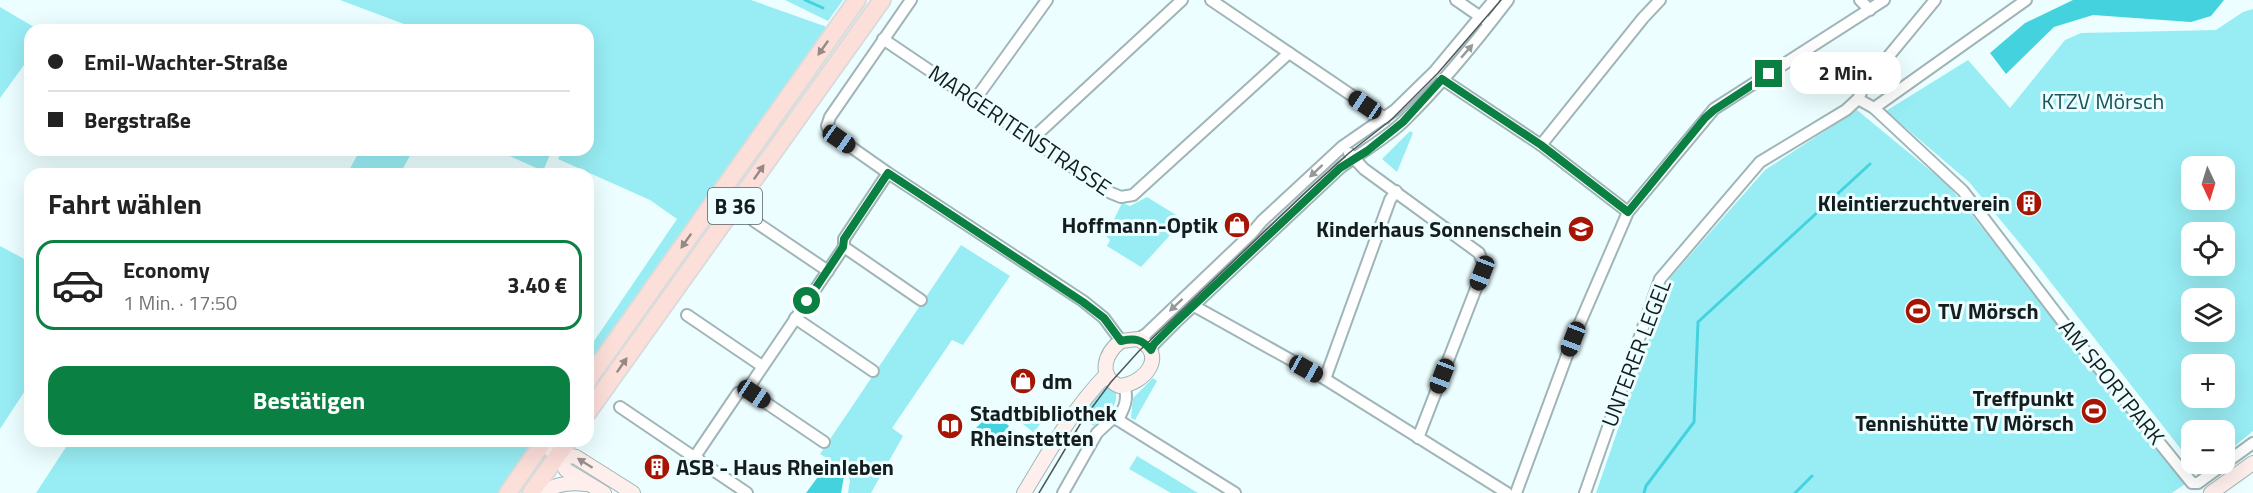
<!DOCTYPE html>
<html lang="de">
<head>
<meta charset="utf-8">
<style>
	:root { --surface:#fff; --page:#f2f2f2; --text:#222; --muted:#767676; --line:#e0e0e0; --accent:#0b8043 }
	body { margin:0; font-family:"Titillium Web",sans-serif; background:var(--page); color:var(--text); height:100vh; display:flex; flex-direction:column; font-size:22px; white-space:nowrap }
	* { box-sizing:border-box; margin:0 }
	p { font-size:20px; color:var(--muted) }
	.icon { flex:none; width:33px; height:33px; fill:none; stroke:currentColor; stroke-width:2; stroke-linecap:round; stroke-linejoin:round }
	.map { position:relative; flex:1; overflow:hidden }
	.drawer { position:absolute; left:24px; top:168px; width:570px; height:279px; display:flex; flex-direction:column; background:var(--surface); border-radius:18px; box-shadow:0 6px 24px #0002 }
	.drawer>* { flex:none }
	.top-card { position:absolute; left:24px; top:24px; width:570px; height:132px; border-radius:18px; box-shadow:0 6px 24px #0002; display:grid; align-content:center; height:132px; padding:0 24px; background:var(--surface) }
	.needle { width:39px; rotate:176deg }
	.tools { position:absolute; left:2181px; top:156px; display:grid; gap:12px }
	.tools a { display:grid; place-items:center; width:54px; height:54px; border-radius:12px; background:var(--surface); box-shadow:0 6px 24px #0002; font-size:30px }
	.end { position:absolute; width:27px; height:27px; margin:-14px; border:8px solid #0b8043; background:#fff; box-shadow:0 0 0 3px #fff }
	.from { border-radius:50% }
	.bubble { position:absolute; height:42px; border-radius:18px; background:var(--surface); box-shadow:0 6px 24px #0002; font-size:20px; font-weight:700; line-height:42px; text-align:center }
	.car { position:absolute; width:18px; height:36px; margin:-18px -9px; border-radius:8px; box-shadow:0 0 4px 2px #0007; background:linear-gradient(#222 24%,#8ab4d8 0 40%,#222 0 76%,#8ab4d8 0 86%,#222 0) }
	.top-card b { display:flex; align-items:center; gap:21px; height:57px; font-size:22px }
	.top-card b+b { border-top:2px solid var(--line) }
	.top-card i { width:15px; height:15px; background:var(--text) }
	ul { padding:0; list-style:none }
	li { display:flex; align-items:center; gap:18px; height:90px; margin:0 12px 9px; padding:0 12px; border:3px solid transparent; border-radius:18px }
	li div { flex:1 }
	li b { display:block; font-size:22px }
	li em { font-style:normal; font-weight:700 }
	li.current { border-color:var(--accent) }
	li>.icon { width:54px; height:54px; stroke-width:1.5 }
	h2 { padding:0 24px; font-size:27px; line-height:72px }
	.button { display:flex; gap:12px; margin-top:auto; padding:12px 24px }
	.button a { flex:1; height:69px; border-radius:18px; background:var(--accent); color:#fff; font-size:24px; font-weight:700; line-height:69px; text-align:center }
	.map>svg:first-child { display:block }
	.green { fill:#98edf4; fill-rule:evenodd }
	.water { fill:#44d3de }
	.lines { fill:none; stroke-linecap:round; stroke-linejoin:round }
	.stream { stroke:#44d3de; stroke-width:3 }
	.street-casing { stroke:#a0b5b7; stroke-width:14 }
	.secondary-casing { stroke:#a0b5b7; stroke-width:16 }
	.primary-casing { stroke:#dadbdb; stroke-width:20 }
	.street { stroke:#fff; stroke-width:10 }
	.secondary { stroke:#feefec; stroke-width:14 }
	.primary { stroke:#fddfda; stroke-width:16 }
	.tram { stroke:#4e5859; stroke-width:1.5 }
	.oneway { fill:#958885 }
	.oneway2 { fill:#96999a }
	.oneway3 { fill:#95908f }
	.route { stroke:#0b8043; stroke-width:8 }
	.labels { text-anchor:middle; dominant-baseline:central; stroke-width:6; stroke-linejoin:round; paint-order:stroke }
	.shield { fill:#ecfeff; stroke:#566062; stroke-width:1.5 }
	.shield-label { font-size:21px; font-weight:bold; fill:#151d1e }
	.park-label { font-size:22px; fill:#1a555a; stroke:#ecfeff }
	.street-label { font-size:22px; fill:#151d1e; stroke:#ecfeff }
	.poi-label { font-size:22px; font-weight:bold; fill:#151d1e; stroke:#ecfeff; text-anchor:end }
</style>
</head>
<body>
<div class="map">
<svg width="2253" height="493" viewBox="0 0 2253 493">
	<rect width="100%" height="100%" fill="#ecfeff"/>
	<g class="green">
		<polygon points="340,0 751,0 827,27 588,367 588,350 677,219 650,200 558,159 563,150 588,150 588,30 420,30"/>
		<polygon points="785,0 843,0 828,21"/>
		<polygon points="0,7 39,30 30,30 30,57 0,98"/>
		<path d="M2253 9V431L2225 454 2224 430H2192L2191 462 2031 257 1969 182 1886 111 1968 60 2010 108 2065 40 2081 33 2216 30 2243 12ZM2192 166H2224V200H2192ZM2224 232V266H2192V232ZM2192 298H2224V332H2192ZM2192 364H2224V398H2192Z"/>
		<polygon points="1857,110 1948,185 2185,484 2172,493 1596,493 1670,278 1765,170"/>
		<polygon points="1410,131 1413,133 1397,172 1382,159"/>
		<polygon points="360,150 413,150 400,174 347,174"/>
		<polygon points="496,150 552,150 543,171"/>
		<polygon points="1147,197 1184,220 1141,267 1107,246 1110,240 1106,236 1122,203 1130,206"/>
		<polygon points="961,245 1010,276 963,345 952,340 892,428 903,436 871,493 848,493 850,480 844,468 820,454"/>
		<polygon points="0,246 30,262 30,383 0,429"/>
		<polygon points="1153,378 1157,381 1135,420 1131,418 1133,398"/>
		<path d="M1108 387 1115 390C1119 404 1111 410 1102 418H1100L1094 426 1079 415 1102 389Z"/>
		<polygon points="1026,406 1044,418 1034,433 1018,420"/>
		<polygon points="70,441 536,441 500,493 36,493"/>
		<polygon points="1137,456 1198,493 1171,493 1129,469"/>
	</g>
	<g class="water">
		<polygon points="2073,0 2224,0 2211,16 2191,22 2093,15 2054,27 2006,74 1990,53 2025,23"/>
		<polygon points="993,411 1009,426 993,445 975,438 972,432"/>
		<polygon points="830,468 844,476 841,493 806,493 823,470"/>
	</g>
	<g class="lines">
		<g class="stream">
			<polyline points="805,0 823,8"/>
			<polyline points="1644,493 1646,486 1694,422 1698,322 1870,164"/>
			<polyline points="1795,493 1812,476"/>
		</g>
		<defs>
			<g id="street">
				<polyline points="911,0 830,117 827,126 831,133 888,173 1083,301 1104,318 1121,341"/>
				<polyline points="1211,0 1385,118"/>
				<polyline points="1456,0 1485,20"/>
				<polyline points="1860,0 1870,10"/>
				<polyline points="883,39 1111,193 1121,197 1133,195 1289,53"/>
				<polyline points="1442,79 1541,145 1628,212"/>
				<polyline points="1858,99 1874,108 1963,191 2082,347 2192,483 2198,483 2253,443"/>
				<polyline points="974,101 1047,0"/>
				<polyline points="1874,108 2026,0"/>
				<polyline points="1032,139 1182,0"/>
				<polyline points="1541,145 1643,18 1660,0"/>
				<polyline points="1349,153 1364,169 1479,253 1483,263 1482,273 1418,438"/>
				<polyline points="754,221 828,271"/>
				<polyline points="844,247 921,300"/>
				<polyline points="1194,306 1325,379 1507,493"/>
				<polyline points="687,315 762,366"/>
				<polyline points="795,318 873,371"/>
				<polyline points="1138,339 1146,334 1251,234 1262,221 1343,146 1395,110 1435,71 1494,0"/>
				<path d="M1151 350 1154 344 1176 322 1340 168C1361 152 1384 140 1403 122 1441 85 1476 42 1508 0"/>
				<polyline points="1325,379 1390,200 1396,191"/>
				<polyline points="747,390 824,442"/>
				<polyline points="620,407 747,493"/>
				<polyline points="1118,420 1235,493"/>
				<path d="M1118 420C1124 408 1129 399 1124 386"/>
				<polyline points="699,460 696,455 738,393 747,390 844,247 844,239 888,173"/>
				<polyline points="1063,493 1097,433 1113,418 1118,420"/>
				<polyline points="1516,493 1573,339 1628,212 1714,109 1884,0"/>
				<polyline points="1585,493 1660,279 1760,162 1846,110 1858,99 1864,86 1935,0"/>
			</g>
			<g id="secondary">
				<path d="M1138 339C1168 355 1145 384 1119 386 1097 376 1105 353 1121 341Z"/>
				<polyline points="542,444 558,454 576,457 633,493"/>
				<polyline points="558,454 566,470 604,493"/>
				<path d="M543 493C556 483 571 482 586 484"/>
				<path d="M1024 493C1049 452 1072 410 1106 375"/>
				<polyline points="2211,493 2253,463"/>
			</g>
			<g id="primary">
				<polyline points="588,380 857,0"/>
				<polyline points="588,412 882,0"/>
				<polyline points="508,493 544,441"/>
				<polyline points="531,493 568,441"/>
			</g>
		</defs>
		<use href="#street" class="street-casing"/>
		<use href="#secondary" class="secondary-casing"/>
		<use href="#primary" class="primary-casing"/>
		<use href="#street" class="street"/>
		<use href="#secondary" class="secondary"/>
		<use href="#primary" class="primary"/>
		<polyline class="tram" points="1039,493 1082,421 1111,382 1139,351 1307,191 1349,153 1392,119 1438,73 1501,0"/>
	</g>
	<defs><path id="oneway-solid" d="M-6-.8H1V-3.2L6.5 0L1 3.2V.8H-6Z" transform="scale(1.5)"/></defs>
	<g class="oneway">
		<use href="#oneway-solid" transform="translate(823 48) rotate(125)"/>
		<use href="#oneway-solid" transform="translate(759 172) rotate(-55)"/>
		<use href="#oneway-solid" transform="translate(686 241) rotate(125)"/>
		<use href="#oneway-solid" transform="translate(622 365) rotate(-55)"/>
	</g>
	<g class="oneway2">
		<use href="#oneway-solid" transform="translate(1467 51) rotate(-49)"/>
		<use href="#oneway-solid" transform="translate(1316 171) rotate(137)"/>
		<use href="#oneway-solid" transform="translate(1176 305) rotate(137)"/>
	</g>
	<use class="oneway3" href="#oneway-solid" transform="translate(585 463) rotate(-148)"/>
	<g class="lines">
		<path class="route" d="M807 301 843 247 844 239 888 173 1083 302 1104 318 1121 341C1135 338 1142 339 1151 350L1154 344 1176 322 1340 168 1367 151 1403 122 1442 79 1541 145 1628 212 1705 118 1714 110 1769 74"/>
	</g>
	<defs>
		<symbol id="building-disc" viewBox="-11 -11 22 22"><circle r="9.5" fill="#a61403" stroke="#ecfeff"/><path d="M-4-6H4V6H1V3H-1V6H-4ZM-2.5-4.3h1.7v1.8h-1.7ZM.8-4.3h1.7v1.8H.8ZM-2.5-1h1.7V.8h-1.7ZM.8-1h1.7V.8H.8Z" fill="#fff"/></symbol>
		<symbol id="shop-disc" viewBox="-11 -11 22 22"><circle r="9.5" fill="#a61403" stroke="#ecfeff"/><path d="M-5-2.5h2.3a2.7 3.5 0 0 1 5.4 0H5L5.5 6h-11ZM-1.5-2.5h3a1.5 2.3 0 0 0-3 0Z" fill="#fff"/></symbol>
		<symbol id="school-disc" viewBox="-11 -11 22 22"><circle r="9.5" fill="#a61403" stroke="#ecfeff"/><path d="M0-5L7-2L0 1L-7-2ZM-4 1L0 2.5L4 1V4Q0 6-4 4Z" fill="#fff"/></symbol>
		<symbol id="stadium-disc" viewBox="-11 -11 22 22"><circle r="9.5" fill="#a61403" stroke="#ecfeff"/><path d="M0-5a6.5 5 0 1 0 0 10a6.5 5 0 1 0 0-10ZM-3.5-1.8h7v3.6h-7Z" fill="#fff"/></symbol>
		<symbol id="library-disc" viewBox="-11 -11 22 22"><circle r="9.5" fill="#a61403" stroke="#ecfeff"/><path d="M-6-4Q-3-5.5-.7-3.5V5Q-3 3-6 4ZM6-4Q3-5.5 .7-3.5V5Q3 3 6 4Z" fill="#fff"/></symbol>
	</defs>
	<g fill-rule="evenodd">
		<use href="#building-disc" x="2014" y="188" width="30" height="30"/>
		<use href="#shop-disc" x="1222" y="210" width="30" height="30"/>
		<use href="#school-disc" x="1566" y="214" width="30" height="30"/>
		<use href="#stadium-disc" x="1903" y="296" width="30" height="30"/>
		<use href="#shop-disc" x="1008" y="366" width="30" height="30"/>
		<use href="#stadium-disc" x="2079" y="396" width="30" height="30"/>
		<use href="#library-disc" x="935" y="411" width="30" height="30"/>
		<use href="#building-disc" x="642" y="452" width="30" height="30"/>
	</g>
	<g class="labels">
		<rect class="shield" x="708" y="188" width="54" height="36" rx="4.5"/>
		<g class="shield-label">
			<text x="735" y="206">B 36</text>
		</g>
		<g class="park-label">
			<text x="2103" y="101">KTZV Mörsch</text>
		</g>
		<g class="street-label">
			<text transform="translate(1020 130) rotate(34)">MARGERITENSTRASSE</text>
			<text transform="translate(1636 353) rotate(-69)">UNTERER LEGEL</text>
			<text transform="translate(2112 382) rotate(51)">AM SPORTPARK</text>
		</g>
		<g class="poi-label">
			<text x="2010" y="203">Kleintierzuchtverein</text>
			<text x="1218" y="225">Hoffmann-Optik</text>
			<text x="1562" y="229">Kinderhaus Sonnenschein</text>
			<text x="1938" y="311" text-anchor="start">TV Mörsch</text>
			<text x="1042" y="381" text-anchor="start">dm</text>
			<text x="2074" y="398">Treffpunkt<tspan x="2074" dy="25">Tennishütte TV Mörsch</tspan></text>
			<text x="970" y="413" text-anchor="start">Stadtbibliothek<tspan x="970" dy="25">Rheinstetten</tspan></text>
			<text x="676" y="467" text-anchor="start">ASB - Haus Rheinleben</text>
		</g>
	</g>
</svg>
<div class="tools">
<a><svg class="needle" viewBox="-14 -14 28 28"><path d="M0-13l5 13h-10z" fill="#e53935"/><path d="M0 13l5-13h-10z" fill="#767676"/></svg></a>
<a><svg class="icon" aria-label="locate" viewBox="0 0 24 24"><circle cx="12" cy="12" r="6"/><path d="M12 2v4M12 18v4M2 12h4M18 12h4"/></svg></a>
<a><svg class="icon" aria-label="layers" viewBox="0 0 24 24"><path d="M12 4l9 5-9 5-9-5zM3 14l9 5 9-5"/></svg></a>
<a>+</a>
<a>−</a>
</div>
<i class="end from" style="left:807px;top:301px"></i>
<i class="end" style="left:1769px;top:74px"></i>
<div class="bubble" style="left:1790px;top:52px;width:111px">2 Min.</div>
<i class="car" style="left:1365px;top:105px;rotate:304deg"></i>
<i class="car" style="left:839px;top:139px;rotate:125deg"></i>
<i class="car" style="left:1482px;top:273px;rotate:201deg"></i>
<i class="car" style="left:1573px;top:339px;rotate:201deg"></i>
<i class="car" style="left:1306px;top:369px;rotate:119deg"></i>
<i class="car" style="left:1442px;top:376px;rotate:201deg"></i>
<i class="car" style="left:754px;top:394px;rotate:124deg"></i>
<div class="top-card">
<b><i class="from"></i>Emil-Wachter-Straße</b>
<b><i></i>Bergstraße</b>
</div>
<section class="drawer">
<h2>Fahrt wählen</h2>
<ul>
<li class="current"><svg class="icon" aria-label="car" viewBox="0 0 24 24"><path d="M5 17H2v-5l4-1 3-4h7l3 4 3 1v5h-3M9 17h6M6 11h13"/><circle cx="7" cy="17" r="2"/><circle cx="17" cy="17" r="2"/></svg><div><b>Economy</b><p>1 Min. · 17:50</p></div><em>3.40 €</em></li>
</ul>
<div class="button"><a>Bestätigen</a></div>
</section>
</div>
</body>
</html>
